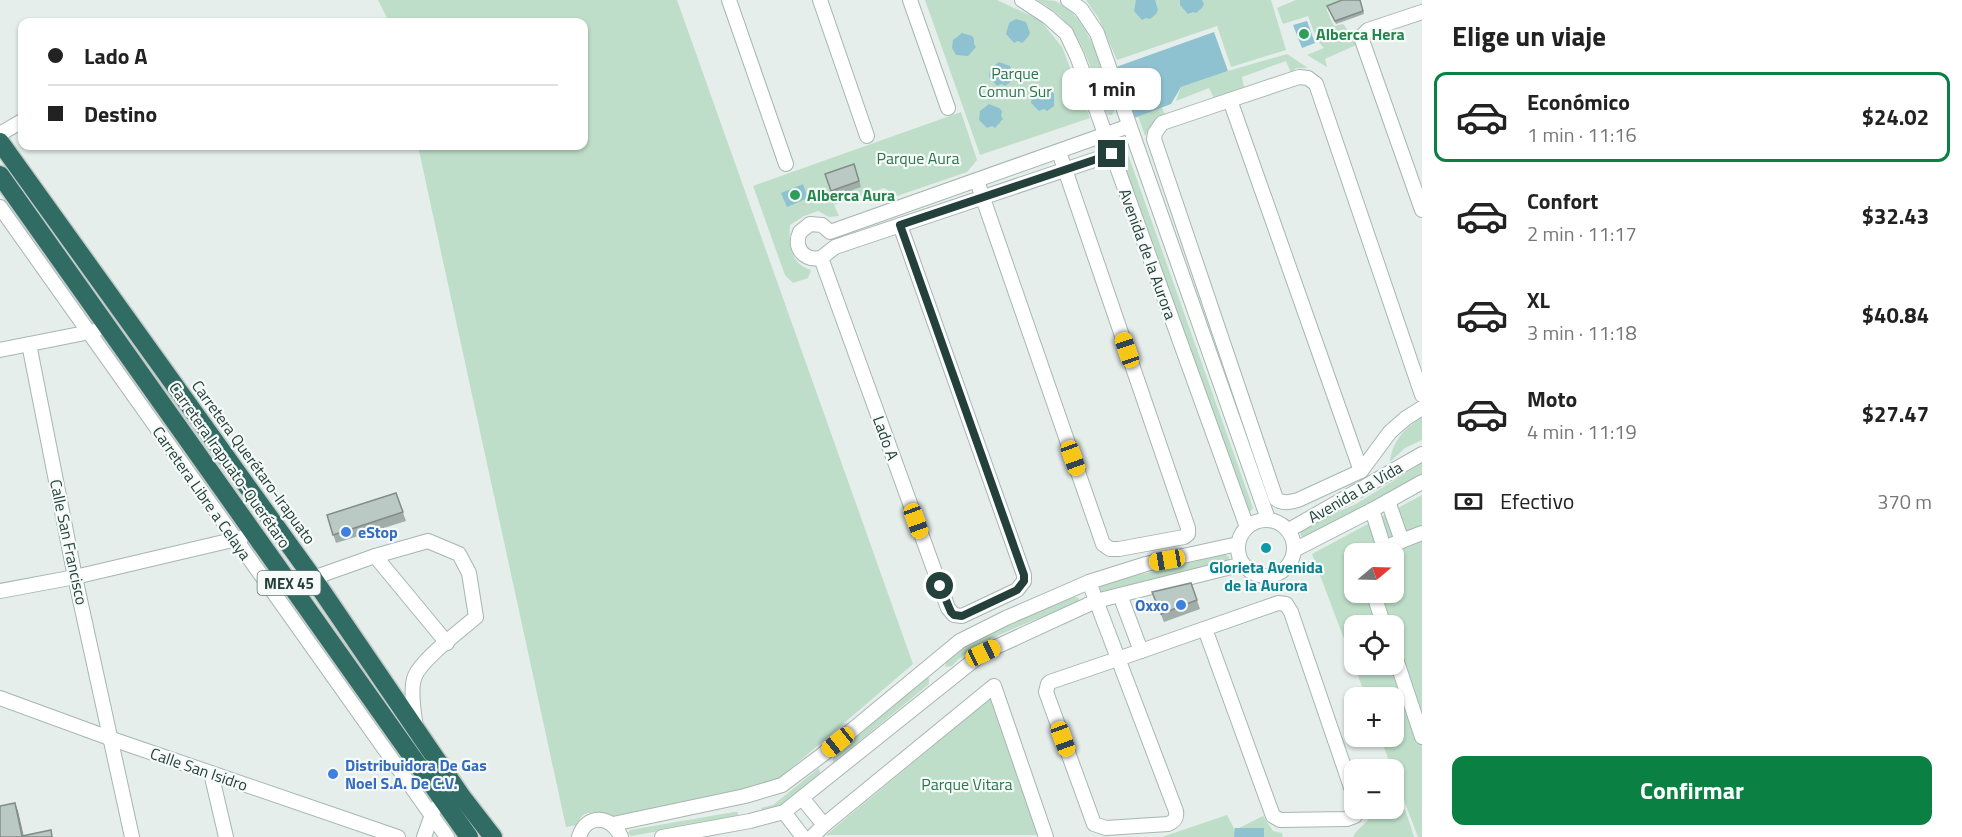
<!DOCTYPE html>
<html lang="es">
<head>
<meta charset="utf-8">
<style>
	:root { --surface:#fff; --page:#f2f2f2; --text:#222; --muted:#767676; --line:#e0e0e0; --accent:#0b8043 }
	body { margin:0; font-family:"Titillium Web",sans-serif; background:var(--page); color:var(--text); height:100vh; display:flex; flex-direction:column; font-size:22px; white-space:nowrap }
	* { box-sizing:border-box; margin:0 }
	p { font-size:20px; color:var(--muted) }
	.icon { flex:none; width:33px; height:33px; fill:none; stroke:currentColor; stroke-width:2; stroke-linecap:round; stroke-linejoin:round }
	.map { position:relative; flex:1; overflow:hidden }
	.side { display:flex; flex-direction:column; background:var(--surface); width:540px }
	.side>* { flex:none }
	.guide { position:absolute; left:18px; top:18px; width:570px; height:132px; border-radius:12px; box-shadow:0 2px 4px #0004; display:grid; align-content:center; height:132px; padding:0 30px; background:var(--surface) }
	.needle { width:39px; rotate:71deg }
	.tools { position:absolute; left:1344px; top:543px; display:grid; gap:12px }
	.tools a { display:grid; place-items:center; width:60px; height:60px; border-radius:12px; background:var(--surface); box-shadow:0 2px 4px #0004; font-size:30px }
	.end { position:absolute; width:27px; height:27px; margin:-14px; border:8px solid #24403a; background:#fff; box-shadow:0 0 0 3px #fff }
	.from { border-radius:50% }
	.bubble { position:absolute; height:42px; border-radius:12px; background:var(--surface); box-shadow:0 2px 4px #0004; font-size:20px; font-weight:700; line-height:42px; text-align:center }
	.car { position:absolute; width:18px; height:36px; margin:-18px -9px; border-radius:8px; box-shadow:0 0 4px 2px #0007; background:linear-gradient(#f5c518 24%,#345 0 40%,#f5c518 0 76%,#345 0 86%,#f5c518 0) }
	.guide b { display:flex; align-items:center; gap:21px; height:57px; font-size:22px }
	.guide b+b { border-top:2px solid var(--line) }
	.guide i { width:15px; height:15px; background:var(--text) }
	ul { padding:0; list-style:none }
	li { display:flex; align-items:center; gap:18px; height:90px; margin:0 12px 9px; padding:0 18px; border:3px solid transparent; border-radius:12px }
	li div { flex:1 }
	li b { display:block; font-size:22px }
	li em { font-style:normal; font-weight:700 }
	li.current { border-color:var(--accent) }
	li>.icon { width:54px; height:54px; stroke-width:1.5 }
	h2 { padding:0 30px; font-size:27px; line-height:72px }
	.pay { display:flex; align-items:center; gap:15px; height:66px; padding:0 30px; font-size:22px }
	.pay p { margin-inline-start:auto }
	.action { display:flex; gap:12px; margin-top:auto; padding:12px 30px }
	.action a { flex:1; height:69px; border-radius:12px; background:var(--accent); color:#fff; font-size:24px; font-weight:700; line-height:69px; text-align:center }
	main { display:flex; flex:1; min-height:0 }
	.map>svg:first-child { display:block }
	.green { fill:#bedec9; fill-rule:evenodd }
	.water { fill:#8ec2d1 }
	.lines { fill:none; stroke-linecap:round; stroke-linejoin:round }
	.minor-casing { stroke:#a7b6b2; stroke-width:16 }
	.highway-casing { stroke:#c2cac8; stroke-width:21 }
	.minor { stroke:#fff; stroke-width:14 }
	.highway { stroke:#306c64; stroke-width:18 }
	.wall { fill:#a0ada9 }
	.shaded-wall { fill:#828d89 }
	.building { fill:#bac9c4; stroke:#828d89; stroke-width:1.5 }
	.route { stroke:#24403a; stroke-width:8 }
	.leisure-dot { fill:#2e9e5b; stroke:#f6faf8; stroke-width:2 }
	.shop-dot { fill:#3f7fe0; stroke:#f6faf8; stroke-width:2 }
	.culture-dot { fill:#0f9aa8; stroke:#f6faf8; stroke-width:2 }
	.labels { text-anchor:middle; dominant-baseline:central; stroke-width:4.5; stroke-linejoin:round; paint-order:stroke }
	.shield { fill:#f6faf8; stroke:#637873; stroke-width:1.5 }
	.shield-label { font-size:15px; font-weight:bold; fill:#24403a }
	.leisure-label { font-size:16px; font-weight:bold; fill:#27864d; stroke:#f6faf8; text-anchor:start }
	.park-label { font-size:16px; fill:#2f764f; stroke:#f6faf8 }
	.street-label { font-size:16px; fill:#24403a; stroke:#f6faf8 }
	.shop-label { font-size:16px; font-weight:bold; fill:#366cbe; stroke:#f6faf8; text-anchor:start }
	.culture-label { font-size:16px; font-weight:bold; fill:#0d838f; stroke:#f6faf8 }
</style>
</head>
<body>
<main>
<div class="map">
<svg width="1422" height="837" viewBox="0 0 1422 837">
	<rect width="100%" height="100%" fill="#e5eeeb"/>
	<g class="green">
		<path d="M378 0H677L913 664 781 777 761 786 612 818C597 812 583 807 577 825L566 827 418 146H584V22H389Z"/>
		<polygon points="925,0 997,0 1040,20 1062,47 1090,118 980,155"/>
		<path d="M1037 0C1043 0 1050 0 1055 1 1090 15 1102 72 1114 104L1115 109 1112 115H1108L1105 110C1088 64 1084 25 1037 0Z"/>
		<polygon points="1086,0 1271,0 1286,50 1231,67 1217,26 1117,60 1099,19"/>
		<polygon points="1296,0 1345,0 1327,6 1327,11 1334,26 1343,24 1351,34 1359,37 1356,45 1325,59 1327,67 1307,55 1324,48 1317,40 1308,16 1283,24 1277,8"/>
		<polygon points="1287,54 1308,68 1296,68 1291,73 1286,61 1242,77 1244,87 1214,98 1209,88 1176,101 1181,87 1228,71"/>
		<polygon points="1162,107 1165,115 1154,121 1145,136 1138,116"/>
		<path d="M961 112 977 160 967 172 897 196 884 188 834 205 839 216 829 217 818 211 804 216 790 225C789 244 790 264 811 270L808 278 793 283 785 275 753 186Z"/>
		<polygon points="1118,142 1123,143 1130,160 1253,508 1250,512 1247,512 1116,144"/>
		<path d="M1422 417V440L1405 448 1390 462C1392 441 1405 428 1422 417Z"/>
		<polygon points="1422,463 1422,474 1388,497 1306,538 1301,536 1300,530 1303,527 1356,504"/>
		<path d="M1422 495V837H1418L1380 737 1394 736V698L1366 697 1312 554ZM1354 554H1394V592H1354ZM1354 626H1394V664H1354Z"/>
		<polygon points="1221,555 1226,555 1229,557 1229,561 1103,594 1099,589 1101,584"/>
		<path d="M1074 597 1079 598 1077 604C1045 616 972 641 952 666L945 667 948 658C986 632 1031 614 1074 597Z"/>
		<polygon points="924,678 929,678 929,684 833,763 833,758 844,750 843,746"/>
		<polygon points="992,697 1038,835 826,835"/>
		<polygon points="819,768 820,773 778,809 764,813 761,808 773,805"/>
		<path d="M1405 809 1414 837H1353C1357 828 1367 824 1371 815L1384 812 1387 819Z"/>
		<polygon points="734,812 738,812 738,815 733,818 631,836 628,833 630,830"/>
		<polygon points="1227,815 1235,830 1263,816 1273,831 1282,833 1283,837 1162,837"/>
	</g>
	<g class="water">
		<polygon points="1136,0 1155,0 1158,10 1156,14 1150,19 1146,18 1142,20 1134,11"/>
		<polygon points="1180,0 1202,0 1204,4 1202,8 1196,13 1193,12 1188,14 1180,5"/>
		<polygon points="1016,19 1026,22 1030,33 1028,37 1022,43 1018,41 1014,43 1006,34 1009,23"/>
		<polygon points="1307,21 1315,43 1302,48 1293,25"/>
		<polygon points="1214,32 1228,71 1181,87 1171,104 1134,118 1116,67"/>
		<polygon points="962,33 972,36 974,39 974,44 976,47 968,56 956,55 952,48 953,40"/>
		<polygon points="999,62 1010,66 1013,77 1012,81 1005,86 1002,84 997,86 989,77 990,69"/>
		<polygon points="1041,87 1052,91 1054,94 1054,106 1047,111 1044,109 1039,111 1031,103 1032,94"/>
		<polygon points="989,104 999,108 1002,111 1001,116 1003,119 995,128 992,126 987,128 979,120 980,111"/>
		<polygon points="803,184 808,198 787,207 781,193"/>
		<polygon points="1235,828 1264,828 1264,837 1234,837"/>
	</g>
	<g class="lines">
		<defs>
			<g id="minor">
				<polyline points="729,0 786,164"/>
				<polyline points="820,0 867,136"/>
				<polyline points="910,0 948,108"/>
				<polyline points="1022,0 1048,17 1066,33 1077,56 1247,527"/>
				<polyline points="1068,0 1081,9 1097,33 1268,519"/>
				<polyline points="1422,12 1368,30 1362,36 1362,40 1422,210"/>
				<path d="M1230 100 1162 123 1155 133 1154 139 1276 499C1283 504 1290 502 1298 500L1361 471 1390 432 1406 418 1422 408"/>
				<polyline points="0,134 22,121"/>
				<path d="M1112 154 835 247 821 258C804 261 793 248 800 232L810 224 822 225 830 232 1129 126"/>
				<polyline points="977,181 1103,544 1110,549 1119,549 1184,537 1188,534 1188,528 1059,152"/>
				<polyline points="0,207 447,837"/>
				<polyline points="821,258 948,608 954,615 962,616 1017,590 1024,581 1024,575 900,225"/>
				<polyline points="29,344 75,577 132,837"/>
				<polyline points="0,350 95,331"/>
				<polyline points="1361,471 1230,100 1299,77 1308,78 1316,84 1422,395"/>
				<polyline points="1388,501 1402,541"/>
				<polyline points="1372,510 1384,548"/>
				<circle cx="1266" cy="548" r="28"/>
				<polyline points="1289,530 1422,454"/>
				<polyline points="1296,549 1372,510 1422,482"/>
				<polyline points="1368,554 1422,533"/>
				<polyline points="375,556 447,643"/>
				<path d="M313 578 375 556 428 541 459 554 469 573 476 617C460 631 422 659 415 676 410 687 414 715 416 727"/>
				<path d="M1089 582C1118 659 1147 735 1176 811 1177 818 1175 821 1168 824L1106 828 1094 824 1046 692 1048 684 1050 682 1141 651 1278 603 1286 604 1291 612 1354 796"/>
				<polyline points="0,591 75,577 241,538"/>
				<polyline points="1373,592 1384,626"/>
				<polyline points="1120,595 1141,651"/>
				<polyline points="1205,629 1273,816 1280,820 1347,819 1355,816 1358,808"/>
				<polyline points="1394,653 1422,737"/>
				<polyline points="0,698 112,739 398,837"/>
				<polyline points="211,773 226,837"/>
				<polyline points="802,798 824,825 812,837"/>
				<polyline points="784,812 803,837"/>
				<polyline points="613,824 745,796 782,785 822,755 960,641 1006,618 1089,582 1146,564 1238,544"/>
				<polyline points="824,825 994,686 1046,837"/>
				<polyline points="424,837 434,809"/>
				<path d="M579 837C586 813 612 815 621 837"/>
				<polyline points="662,837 750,821 784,812 983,653 1096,601 1243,564"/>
			</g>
			<g id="highway">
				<polyline points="0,142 313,578 462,797 493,837"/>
				<polyline points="0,175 469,837"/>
			</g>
		</defs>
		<use href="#minor" class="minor-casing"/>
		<use href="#highway" class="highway-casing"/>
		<use href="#minor" class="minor"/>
		<use href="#highway" class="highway"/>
	</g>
	<g class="wall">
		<polygon points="1360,0 1364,14 1336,24 1327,6"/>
		<polygon points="854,164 861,187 833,197 825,174"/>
		<polygon points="396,493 406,521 336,543 327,515"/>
		<polygon points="1191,583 1200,609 1164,622 1152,592"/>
	</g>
	<polygon class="shaded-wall" points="15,803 18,811 24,837 23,837"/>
	<g class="building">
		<polygon points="1342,0 1360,0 1363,11 1335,21 1327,6"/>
		<polygon points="854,164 859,181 831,191 825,174"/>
		<polygon points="396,493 403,512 333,535 327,515"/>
		<polygon points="1191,583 1197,600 1161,614 1152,592"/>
		<polygon points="15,803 22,836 51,830 52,837 0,837 0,806"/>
	</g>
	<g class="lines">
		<polyline class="route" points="940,586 951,612 954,615 962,616 1017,590 1024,581 1024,575 900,225 1112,154"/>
	</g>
	<g class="leisure-dot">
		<circle cx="1304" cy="34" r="6"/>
		<circle cx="795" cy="195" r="6"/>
	</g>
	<g class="shop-dot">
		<circle cx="346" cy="532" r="6"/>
		<circle cx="1181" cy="605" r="6"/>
		<circle cx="333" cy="774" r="6"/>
	</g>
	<circle class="culture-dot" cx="1266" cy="548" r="6"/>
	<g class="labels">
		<rect class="shield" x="257.5" y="571" width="63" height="24" rx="4.5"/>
		<g class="shield-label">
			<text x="289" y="583">MEX 45</text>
		</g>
		<g class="leisure-label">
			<text x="1316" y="34">Alberca Hera</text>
			<text x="807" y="195">Alberca Aura</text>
		</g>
		<g class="park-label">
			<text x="1015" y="73">Parque<tspan x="1015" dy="18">Comun Sur</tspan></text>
			<text x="918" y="158">Parque Aura</text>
			<text x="967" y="784">Parque Vitara</text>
		</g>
		<g class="street-label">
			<text transform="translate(1148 254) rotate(70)">Avenida de la Aurora</text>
			<text transform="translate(886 438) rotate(70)">Lado A</text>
			<text transform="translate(254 462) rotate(54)">Carretera Querétaro-Irapuato</text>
			<text transform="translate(230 465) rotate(55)">Carretera Irapuato-Querétaro</text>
			<text transform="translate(1355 492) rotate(-30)">Avenida La Vida</text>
			<text transform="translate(202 493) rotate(55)">Carretera Libre a Celaya</text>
			<text transform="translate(69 542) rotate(78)">Calle San Francisco</text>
			<text transform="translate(199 769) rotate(19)">Calle San Isidro</text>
		</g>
		<g class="shop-label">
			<text x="358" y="532">eStop</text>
			<text x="1169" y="605" text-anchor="end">Oxxo</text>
			<text x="345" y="765">Distribuidora De Gas<tspan x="345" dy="18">Noel S.A. De C.V.</tspan></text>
		</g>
		<g class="culture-label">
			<text x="1266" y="567">Glorieta Avenida<tspan x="1266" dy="18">de la Aurora</tspan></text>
		</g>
	</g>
</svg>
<div class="tools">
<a><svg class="needle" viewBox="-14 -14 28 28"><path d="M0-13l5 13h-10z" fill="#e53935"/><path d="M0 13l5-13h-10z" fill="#767676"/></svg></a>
<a><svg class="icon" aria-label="locate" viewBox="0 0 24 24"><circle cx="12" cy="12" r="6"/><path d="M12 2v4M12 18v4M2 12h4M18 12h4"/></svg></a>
<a>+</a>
<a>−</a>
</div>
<i class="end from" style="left:940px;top:586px"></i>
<i class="end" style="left:1112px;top:154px"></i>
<div class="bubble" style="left:1062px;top:68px;width:99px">1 min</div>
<i class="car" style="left:1127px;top:350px;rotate:341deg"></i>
<i class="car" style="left:1073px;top:458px;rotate:160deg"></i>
<i class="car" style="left:916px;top:521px;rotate:160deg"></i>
<i class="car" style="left:1167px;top:560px;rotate:260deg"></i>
<i class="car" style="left:983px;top:653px;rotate:65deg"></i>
<i class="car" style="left:1063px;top:739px;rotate:160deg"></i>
<i class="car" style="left:838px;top:742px;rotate:231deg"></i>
<div class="guide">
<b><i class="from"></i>Lado A</b>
<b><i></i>Destino</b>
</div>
</div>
<section class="side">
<h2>Elige un viaje</h2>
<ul>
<li class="current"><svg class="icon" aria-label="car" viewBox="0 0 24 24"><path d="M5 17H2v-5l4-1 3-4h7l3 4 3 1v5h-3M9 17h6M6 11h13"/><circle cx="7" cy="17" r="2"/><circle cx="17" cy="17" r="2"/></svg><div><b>Económico</b><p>1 min · 11:16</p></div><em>$24.02</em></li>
<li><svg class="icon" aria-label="car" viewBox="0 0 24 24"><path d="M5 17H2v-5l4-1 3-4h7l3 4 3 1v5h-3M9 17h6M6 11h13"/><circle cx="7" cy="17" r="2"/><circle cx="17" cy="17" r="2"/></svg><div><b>Confort</b><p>2 min · 11:17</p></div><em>$32.43</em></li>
<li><svg class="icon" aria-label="car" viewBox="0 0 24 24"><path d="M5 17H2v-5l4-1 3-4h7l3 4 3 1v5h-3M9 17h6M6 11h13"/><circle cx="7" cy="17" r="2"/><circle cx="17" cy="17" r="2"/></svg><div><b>XL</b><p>3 min · 11:18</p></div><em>$40.84</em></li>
<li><svg class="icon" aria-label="car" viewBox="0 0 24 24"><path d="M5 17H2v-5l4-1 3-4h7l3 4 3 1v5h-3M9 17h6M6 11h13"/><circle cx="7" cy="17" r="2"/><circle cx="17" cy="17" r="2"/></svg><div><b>Moto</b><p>4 min · 11:19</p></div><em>$27.47</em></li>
</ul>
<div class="pay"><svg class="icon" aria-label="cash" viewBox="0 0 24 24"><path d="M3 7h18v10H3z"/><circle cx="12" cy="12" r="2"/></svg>Efectivo<p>370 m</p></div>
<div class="action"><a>Confirmar</a></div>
</section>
</main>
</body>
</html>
